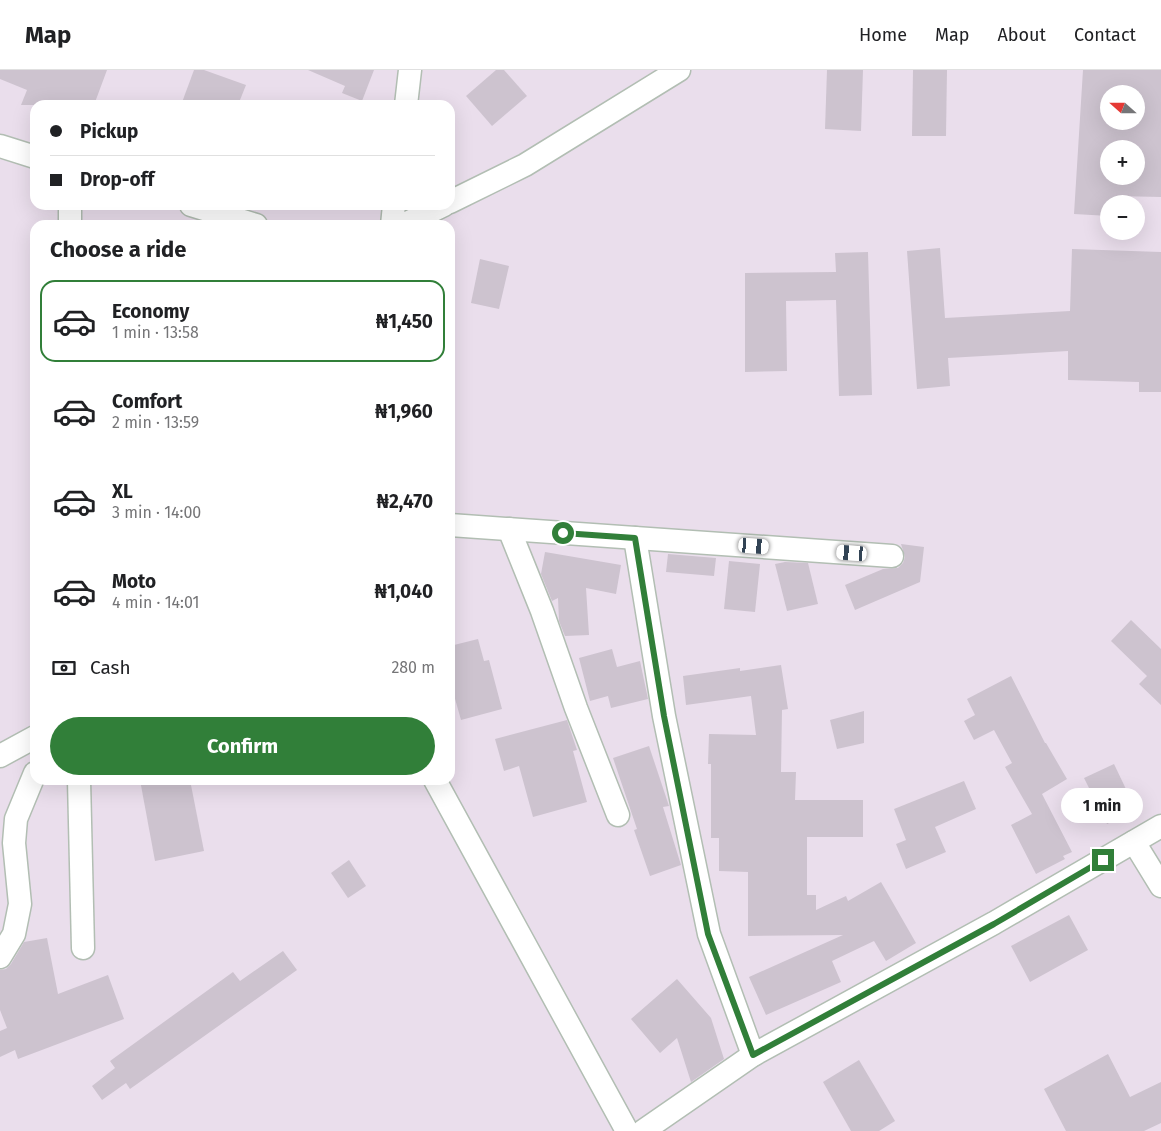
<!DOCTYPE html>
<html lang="en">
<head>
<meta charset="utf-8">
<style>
	:root { --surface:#fff; --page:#f2f2f2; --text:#202124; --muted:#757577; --line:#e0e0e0; --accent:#317f39 }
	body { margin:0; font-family:"Fira Sans",sans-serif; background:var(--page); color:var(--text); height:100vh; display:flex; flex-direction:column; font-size:19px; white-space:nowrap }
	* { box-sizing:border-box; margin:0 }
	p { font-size:16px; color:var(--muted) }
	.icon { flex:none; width:28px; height:28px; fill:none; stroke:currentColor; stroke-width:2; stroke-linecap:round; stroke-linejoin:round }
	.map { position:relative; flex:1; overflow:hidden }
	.sheet { position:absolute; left:30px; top:150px; width:425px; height:565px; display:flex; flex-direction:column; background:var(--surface); border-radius:15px; box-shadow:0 5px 20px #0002 }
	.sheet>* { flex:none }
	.hud { position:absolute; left:30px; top:30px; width:425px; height:110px; border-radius:15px; box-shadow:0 5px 20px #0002; display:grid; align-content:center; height:110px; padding:0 20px; background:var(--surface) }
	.needle { width:32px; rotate:291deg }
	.fabs { position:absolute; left:1100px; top:15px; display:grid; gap:10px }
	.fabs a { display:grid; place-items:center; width:45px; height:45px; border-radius:50%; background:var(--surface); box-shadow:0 5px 20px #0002; font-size:25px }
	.end { position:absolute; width:22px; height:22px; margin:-11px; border:6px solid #317f39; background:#fff; box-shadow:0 0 0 2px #fff }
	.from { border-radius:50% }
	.bubble { position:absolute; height:35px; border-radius:18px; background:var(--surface); box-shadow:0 5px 20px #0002; font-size:16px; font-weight:700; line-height:35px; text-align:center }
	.car { position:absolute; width:15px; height:30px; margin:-15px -8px; border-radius:6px; box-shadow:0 0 4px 1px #0007; background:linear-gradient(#fff 24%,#345 0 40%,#fff 0 76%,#345 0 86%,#fff 0) }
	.hud b { display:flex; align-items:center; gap:18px; height:48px; font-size:19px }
	.hud b+b { border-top:1px solid var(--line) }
	.hud i { width:12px; height:12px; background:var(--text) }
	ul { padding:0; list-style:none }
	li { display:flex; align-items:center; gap:15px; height:82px; margin:0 10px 8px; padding:0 10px; border:2px solid transparent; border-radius:15px }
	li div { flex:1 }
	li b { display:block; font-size:19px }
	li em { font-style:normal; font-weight:700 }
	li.current { border-color:var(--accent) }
	li>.icon { width:45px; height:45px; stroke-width:1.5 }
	h2 { padding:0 20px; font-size:22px; line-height:60px }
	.pay { display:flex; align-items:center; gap:12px; height:55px; padding:0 20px; font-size:19px }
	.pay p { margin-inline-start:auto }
	.action { display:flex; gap:10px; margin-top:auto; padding:10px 20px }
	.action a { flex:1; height:58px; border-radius:30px; background:var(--accent); color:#fff; font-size:20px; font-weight:700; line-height:58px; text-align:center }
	header { display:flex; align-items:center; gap:30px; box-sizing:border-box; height:70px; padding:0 25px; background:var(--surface); border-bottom:1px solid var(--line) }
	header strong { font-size:24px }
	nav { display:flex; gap:28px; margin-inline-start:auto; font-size:18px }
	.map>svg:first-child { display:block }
	.building { fill:#cdc3cf; fill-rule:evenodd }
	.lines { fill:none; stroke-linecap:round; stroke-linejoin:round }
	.minor-casing { stroke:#b2beb3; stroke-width:25 }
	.minor { stroke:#fff; stroke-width:22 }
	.route { stroke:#317f39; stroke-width:6 }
</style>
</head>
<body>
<header>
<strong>Map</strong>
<nav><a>Home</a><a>Map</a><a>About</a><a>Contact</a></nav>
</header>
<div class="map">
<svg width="1161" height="1061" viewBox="0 0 1161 1061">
	<rect width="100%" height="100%" fill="#eadeec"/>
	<g class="building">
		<polygon points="0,0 107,0 94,35 21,35 27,20 0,9"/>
		<polygon points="194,0 204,0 246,15 238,35 181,35"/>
		<polygon points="308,0 374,0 362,31 342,23 345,16"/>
		<polygon points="496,0 504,0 527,26 492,56 466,26"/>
		<polygon points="827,0 863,0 861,61 825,59"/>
		<polygon points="913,0 947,0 946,66 912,66"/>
		<path d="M1083 0H1161V127L1116 126 1115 134H1109V146L1074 144ZM1109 24H1136V51H1109ZM1109 79H1136V106H1109Z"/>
		<polygon points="940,178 945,248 1070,241 1072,179 1161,182 1161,322 1139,322 1139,312 1068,310 1068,281 948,288 950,316 917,319 907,181"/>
		<polygon points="868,182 872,325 839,326 836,230 786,231 787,301 745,302 745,203 836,202 835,183"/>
		<polygon points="480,189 509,196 499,239 471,233"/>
		<polygon points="901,474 924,477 920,512 855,540 845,515 883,499 898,498 903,493 905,487"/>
		<polygon points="545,482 621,495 616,524 586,518 589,565 565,566 559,551 558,528 552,531 541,504"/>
		<polygon points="668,484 716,488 714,506 666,502"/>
		<polygon points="729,491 760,494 755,542 724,539"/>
		<polygon points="785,492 808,493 818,534 787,541 775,494"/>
		<polygon points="1131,550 1161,579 1161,635 1139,614 1147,606 1111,571"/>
		<polygon points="478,569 484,591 489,590 502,639 461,650 450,611 450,576"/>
		<polygon points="612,579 617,597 640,591 648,629 611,638 608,626 590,631 579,588"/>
		<polygon points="781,595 788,639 782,640 781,702 796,702 795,730 863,730 863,767 807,767 807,825 816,825 816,840 846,826 848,831 881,812 916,873 886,891 874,871 832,891 841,912 766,945 749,907 843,865 748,866 748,802 719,801 719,768 711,768 711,694 708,694 709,664 756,665 751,626 686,635 683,606 740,598 740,601"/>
		<polygon points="1011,606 1045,673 1046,673 1067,709 1042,724 1072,782 1063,786 1065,789 1036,804 1011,755 1032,744 1005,697 1012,693 994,660 974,670 964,651 975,645 967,629"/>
		<polygon points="864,641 864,673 837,679 830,650"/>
		<polygon points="567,650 577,680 573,681 587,732 533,747 519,696 504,701 495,669"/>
		<polygon points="649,676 669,736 663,737 681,795 650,806 634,760 637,759 613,688"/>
		<polygon points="1114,694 1136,740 1107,754 1084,708"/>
		<polygon points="140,710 190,710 204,781 155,791"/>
		<polygon points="964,711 976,739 935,757 946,782 906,799 896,774 906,770 894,739"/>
		<polygon points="349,790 366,816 348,828 331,803"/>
		<polygon points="1069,845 1088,880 1030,912 1011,876"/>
		<polygon points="47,868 58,924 108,905 124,949 18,989 15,980 0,987 0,961 7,958 0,940 0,900 6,899 11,894 24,872"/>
		<polygon points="283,881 297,900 130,1019 126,1013 102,1030 92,1016 115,998 110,991 233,902 240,911"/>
		<polygon points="677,909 711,948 724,989 691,1012 677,968 660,983 631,949"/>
		<polygon points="1108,984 1130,1027 1161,1012 1161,1053 1144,1061 1066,1061 1044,1019"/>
		<polygon points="859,990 895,1051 879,1061 851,1061 823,1012"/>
	</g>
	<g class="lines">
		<defs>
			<g id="minor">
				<polyline points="406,35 410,0"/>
				<polyline points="0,76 35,87"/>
				<polyline points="450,132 525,95 679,0"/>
				<polyline points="191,135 256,155"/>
				<polyline points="70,155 70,135"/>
				<polyline points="392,155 394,135"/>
				<polyline points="403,155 444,135"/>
				<polyline points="450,455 892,486"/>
				<polyline points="509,459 542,541 576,638 618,745"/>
				<polyline points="635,468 664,646 709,864 753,985"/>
				<polyline points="0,686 35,667"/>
				<polyline points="79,710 83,878"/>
				<polyline points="435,710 627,1061"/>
				<polyline points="1134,772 1161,816"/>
				<polyline points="0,887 14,864 20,834 14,773 16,749 35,703"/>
				<polyline points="643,1061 753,985 994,853 1161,756"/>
			</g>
		</defs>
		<use href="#minor" class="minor-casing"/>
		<use href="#minor" class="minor"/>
	</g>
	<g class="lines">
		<polyline class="route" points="563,463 635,468 664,646 708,864 753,985 994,854 1103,790"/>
	</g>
</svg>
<div class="fabs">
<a><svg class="needle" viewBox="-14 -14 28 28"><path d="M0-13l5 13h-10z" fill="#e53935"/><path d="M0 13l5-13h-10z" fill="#757577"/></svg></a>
<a>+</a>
<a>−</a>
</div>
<i class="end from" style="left:563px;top:463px"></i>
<i class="end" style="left:1103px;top:790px"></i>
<div class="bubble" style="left:1061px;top:718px;width:82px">1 min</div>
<i class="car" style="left:754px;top:476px;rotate:94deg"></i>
<i class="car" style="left:852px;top:483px;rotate:274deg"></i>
<div class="hud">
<b><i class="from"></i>Pickup</b>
<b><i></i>Drop-off</b>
</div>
<section class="sheet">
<h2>Choose a ride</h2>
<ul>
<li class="current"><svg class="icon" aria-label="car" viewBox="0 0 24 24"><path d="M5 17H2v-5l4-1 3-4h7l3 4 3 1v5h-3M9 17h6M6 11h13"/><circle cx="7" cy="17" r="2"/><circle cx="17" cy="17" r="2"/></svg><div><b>Economy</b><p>1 min · 13:58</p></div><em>₦1,450</em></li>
<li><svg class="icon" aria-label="car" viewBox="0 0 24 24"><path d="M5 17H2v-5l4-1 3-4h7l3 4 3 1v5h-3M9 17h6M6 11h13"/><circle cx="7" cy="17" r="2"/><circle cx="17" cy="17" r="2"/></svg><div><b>Comfort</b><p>2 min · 13:59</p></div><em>₦1,960</em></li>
<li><svg class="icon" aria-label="car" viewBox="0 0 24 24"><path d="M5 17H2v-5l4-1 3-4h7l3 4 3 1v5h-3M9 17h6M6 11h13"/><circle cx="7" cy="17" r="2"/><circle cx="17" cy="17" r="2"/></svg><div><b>XL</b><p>3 min · 14:00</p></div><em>₦2,470</em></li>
<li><svg class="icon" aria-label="car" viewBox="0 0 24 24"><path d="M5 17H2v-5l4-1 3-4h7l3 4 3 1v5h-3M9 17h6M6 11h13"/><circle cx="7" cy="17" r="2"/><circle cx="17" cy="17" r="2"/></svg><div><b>Moto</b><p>4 min · 14:01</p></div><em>₦1,040</em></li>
</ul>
<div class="pay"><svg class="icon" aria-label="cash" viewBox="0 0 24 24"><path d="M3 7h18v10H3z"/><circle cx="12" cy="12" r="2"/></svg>Cash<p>280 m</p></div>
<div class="action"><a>Confirm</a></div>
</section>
</div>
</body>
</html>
